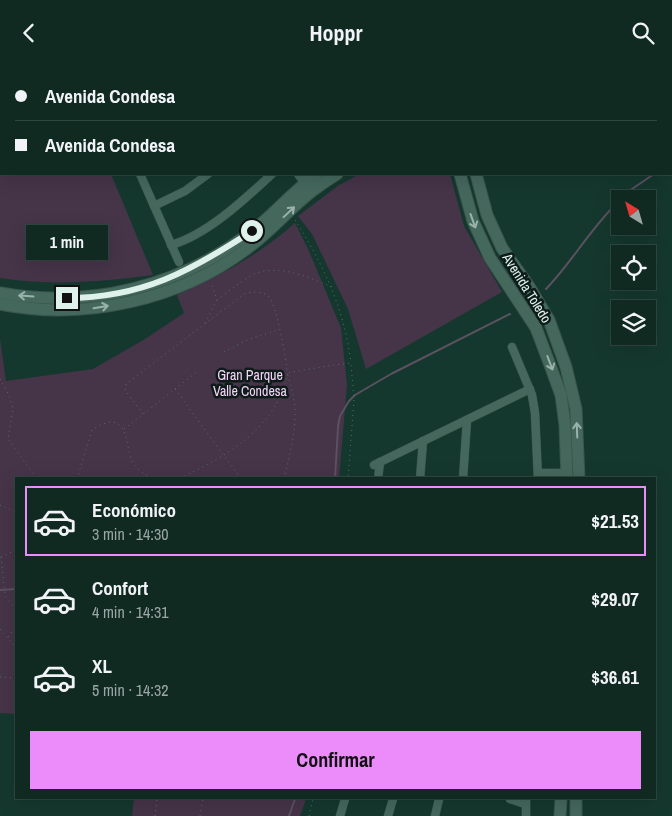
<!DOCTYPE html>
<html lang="es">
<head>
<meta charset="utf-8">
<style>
	:root { --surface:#102a22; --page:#1e362f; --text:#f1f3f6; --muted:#9ca7a5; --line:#304640; --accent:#ec8cfa }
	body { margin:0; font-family:"Archivo Narrow",sans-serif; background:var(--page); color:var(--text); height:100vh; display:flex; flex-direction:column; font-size:19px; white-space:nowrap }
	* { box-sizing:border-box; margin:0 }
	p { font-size:16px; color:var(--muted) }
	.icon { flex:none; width:28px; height:28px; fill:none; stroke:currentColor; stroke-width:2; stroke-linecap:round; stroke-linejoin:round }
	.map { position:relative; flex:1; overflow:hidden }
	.panel { position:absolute; left:15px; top:412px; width:641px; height:322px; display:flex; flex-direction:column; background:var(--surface); border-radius:0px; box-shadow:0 5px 20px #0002,0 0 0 1px var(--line) }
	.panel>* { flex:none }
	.guide { position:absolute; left:0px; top:0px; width:672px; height:110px; box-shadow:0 5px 20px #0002,0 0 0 1px var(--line); display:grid; align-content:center; height:110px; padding:0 15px; background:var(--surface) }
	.needle { width:32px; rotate:323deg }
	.fabs { position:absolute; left:611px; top:125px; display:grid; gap:10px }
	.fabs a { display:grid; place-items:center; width:45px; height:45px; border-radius:0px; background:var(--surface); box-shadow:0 5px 20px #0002,0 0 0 1px var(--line); font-size:25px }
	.end { position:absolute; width:22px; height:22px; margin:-11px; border:6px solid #def1ea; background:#111; box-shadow:0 0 0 2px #111 }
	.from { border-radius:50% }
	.bubble { position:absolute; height:35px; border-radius:0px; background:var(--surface); box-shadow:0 5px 20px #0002,0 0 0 1px var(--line); font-size:16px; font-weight:800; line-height:35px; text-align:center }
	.guide b { display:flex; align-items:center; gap:18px; height:48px; font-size:19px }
	.guide b+b { border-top:1px solid var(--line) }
	.guide i { width:12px; height:12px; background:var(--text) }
	ul { padding:9px 0 0; list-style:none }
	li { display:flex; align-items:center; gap:15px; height:70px; margin:0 10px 8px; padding:0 5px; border:2px solid transparent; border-radius:0px }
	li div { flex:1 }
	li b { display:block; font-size:19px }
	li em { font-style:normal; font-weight:800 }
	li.selected { border-color:var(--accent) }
	li>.icon { width:45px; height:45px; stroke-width:1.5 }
	.primary-button { display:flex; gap:10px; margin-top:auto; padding:10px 15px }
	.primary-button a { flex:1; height:58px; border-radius:0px; background:var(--accent); color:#111; font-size:20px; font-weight:800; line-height:58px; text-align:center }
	header { display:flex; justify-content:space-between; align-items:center; height:65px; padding:0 15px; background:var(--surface); font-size:22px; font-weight:800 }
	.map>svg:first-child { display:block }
	.green { fill:#463448 }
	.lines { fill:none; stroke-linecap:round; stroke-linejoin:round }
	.stream { stroke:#5a5161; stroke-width:2 }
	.street-casing { stroke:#3a564e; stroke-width:9 }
	.secondary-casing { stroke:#3a564e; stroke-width:13 }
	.path { stroke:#527067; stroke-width:1; stroke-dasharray:1 4; stroke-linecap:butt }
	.street { stroke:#45685d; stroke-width:8 }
	.secondary { stroke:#45685d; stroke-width:11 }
	.oneway { stroke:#99b3ab }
	.route { stroke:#def1ea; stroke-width:6 }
	.labels { text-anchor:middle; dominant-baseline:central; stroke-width:5; stroke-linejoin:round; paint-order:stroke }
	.street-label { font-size:14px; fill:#def1ea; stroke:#0d1c18 }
	.park-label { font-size:14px; fill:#f7d2fb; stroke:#0d1c18 }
</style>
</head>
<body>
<header><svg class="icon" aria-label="back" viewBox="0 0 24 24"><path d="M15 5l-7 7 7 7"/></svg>Hoppr<svg class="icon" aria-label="search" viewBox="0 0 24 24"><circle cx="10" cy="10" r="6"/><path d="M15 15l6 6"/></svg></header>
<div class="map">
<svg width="672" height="751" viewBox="0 0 672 751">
	<rect width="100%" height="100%" fill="#15382e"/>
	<g class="green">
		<path d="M0 0 74 1H1V109H111L153 210C100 217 53 221 0 213Z"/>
		<polygon points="360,109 450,109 464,161 502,227 366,304 348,244 312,169 298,151 339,120"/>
		<path d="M295 158 309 186 341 263 347 320 339 414H16V649L0 648V274L6 316 93 304 145 274 184 248 177 230C220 211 260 189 295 158Z"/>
		<polygon points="134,734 306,734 300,751 132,751"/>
	</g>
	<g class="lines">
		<g class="stream">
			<polyline points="671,99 672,99"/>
			<polyline points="621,134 629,126 654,109"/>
			<path d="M546 224C573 196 592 161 620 135"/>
			<polyline points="335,414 338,362 340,351 349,336 355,330 391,309 510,249"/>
			<polyline points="0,525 16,524"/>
			<polyline points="289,751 295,734"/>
		</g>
		<defs>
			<g id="street">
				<polyline points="104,0 104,1"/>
				<polyline points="220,0 221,1"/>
				<polyline points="235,0 236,1"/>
				<polyline points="373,0 374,1"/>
				<polyline points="519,0 519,1"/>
				<polyline points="110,1 114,0"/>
				<polyline points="200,1 202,0"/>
				<polyline points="271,1 273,0"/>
				<polyline points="359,1 363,0"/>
				<polyline points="671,20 672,20"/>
				<polyline points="140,109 179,197"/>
				<polyline points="298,109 307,121"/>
				<polyline points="154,141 185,126 208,109"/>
				<path d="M171 180C207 170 245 134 272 109"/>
				<polyline points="512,282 532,330 535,348 538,414"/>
				<polyline points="374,400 530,324"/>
				<polyline points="538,408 568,408"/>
				<polyline points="378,414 380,397"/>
				<polyline points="420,414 423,376"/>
				<polyline points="463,414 467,355"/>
				<polyline points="510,734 525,739"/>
				<polyline points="340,751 345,734"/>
				<polyline points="388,751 393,734"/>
				<polyline points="435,751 439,734"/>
				<polyline points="526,751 526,734"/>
			</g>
			<g id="secondary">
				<polyline points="415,0 415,1"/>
				<polyline points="435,0 435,1"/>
				<polyline points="460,109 473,156 490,193 536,263 550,300 561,330 565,360 567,414"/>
				<polyline points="476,109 487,150 502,183 530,223 549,255 566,302 576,344 579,414"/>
				<path d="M0 228C89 244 180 222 251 167 275 149 293 126 317 109"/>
				<path d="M0 239C85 256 180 235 249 182 272 165 290 143 312 126 320 120 329 114 337 109"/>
				<polyline points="576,734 576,751"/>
				<polyline points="560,751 561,734"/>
			</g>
		</defs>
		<use href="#street" class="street-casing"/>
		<use href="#secondary" class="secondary-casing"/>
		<g class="path">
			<path d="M295 155C324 201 344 243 351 298"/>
			<path d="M217 235C229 227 246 211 260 207 285 201 310 213 332 222"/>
			<polyline points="205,258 217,235 211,217"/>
			<polyline points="224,287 249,274 278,265"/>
			<polyline points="0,314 9,330 13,344 8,374 37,414"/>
			<polyline points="175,324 241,414"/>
			<path d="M143 349 125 325 126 319 244 229C251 226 263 226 269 232 276 240 288 298 287 310 286 320 280 332 275 341 253 377 215 397 178 414"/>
			<polyline points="124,364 198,306"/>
			<path d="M77 414 92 365C98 361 104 358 110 357 129 356 126 384 132 396 137 405 144 409 153 414"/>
			<path d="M284 414C293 375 302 348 287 308L327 301 351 298 354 335 348 414"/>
			<polyline points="0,440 16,447"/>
			<polyline points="1,492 5,530 16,546"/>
			<polyline points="1,492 16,485"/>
			<polyline points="0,564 16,583"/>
			<polyline points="8,572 16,561"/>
			<polyline points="0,612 16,613"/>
			<polyline points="155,751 157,734"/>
			<polyline points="200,751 203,734"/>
			<polyline points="309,751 313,734"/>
		</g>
		<use href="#street" class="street"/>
		<use href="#secondary" class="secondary"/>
	</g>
	<defs><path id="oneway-shaft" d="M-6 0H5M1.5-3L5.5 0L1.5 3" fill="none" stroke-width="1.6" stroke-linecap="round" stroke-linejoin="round" transform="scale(1.25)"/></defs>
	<g class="oneway">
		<use href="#oneway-shaft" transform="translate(289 147) rotate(-43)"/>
		<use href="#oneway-shaft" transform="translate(473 156) rotate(70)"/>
		<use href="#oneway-shaft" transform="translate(26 231) rotate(-176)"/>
		<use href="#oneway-shaft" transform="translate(101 242) rotate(-9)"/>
		<use href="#oneway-shaft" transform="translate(550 298) rotate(69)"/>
		<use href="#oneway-shaft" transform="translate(577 365) rotate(-92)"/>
	</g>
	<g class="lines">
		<path class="route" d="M67 233C142 233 191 206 252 166"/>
	</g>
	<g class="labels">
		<g class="street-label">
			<text transform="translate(527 223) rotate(58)">Avenida Toledo</text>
		</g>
		<g class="park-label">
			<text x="250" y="310">Gran Parque<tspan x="250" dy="16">Valle Condesa</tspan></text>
		</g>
	</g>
</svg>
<div class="fabs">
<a><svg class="needle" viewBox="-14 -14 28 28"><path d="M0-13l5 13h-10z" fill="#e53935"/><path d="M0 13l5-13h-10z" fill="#9ca7a5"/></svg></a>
<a><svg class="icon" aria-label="locate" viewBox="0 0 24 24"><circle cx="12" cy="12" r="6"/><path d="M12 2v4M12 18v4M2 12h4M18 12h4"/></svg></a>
<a><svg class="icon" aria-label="layers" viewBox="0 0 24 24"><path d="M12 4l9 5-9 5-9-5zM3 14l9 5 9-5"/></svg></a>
</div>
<i class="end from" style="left:252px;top:166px"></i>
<i class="end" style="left:67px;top:233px"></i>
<div class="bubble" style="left:26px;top:160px;width:82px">1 min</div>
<div class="guide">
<b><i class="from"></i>Avenida Condesa</b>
<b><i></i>Avenida Condesa</b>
</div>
<section class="panel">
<ul>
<li class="selected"><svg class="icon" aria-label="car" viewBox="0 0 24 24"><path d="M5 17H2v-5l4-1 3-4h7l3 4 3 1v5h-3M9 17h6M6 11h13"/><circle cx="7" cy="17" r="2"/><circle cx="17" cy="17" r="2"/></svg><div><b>Económico</b><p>3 min · 14:30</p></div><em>$21.53</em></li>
<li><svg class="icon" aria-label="car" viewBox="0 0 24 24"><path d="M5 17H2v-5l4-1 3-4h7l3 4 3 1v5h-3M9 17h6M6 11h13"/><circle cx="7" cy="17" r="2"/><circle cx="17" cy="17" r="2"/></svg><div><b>Confort</b><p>4 min · 14:31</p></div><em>$29.07</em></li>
<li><svg class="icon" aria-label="car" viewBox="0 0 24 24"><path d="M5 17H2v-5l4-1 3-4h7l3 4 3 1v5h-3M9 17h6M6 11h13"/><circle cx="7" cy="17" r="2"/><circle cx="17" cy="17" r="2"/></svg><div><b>XL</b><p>5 min · 14:32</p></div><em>$36.61</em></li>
</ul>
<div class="primary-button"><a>Confirmar</a></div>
</section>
</div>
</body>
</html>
